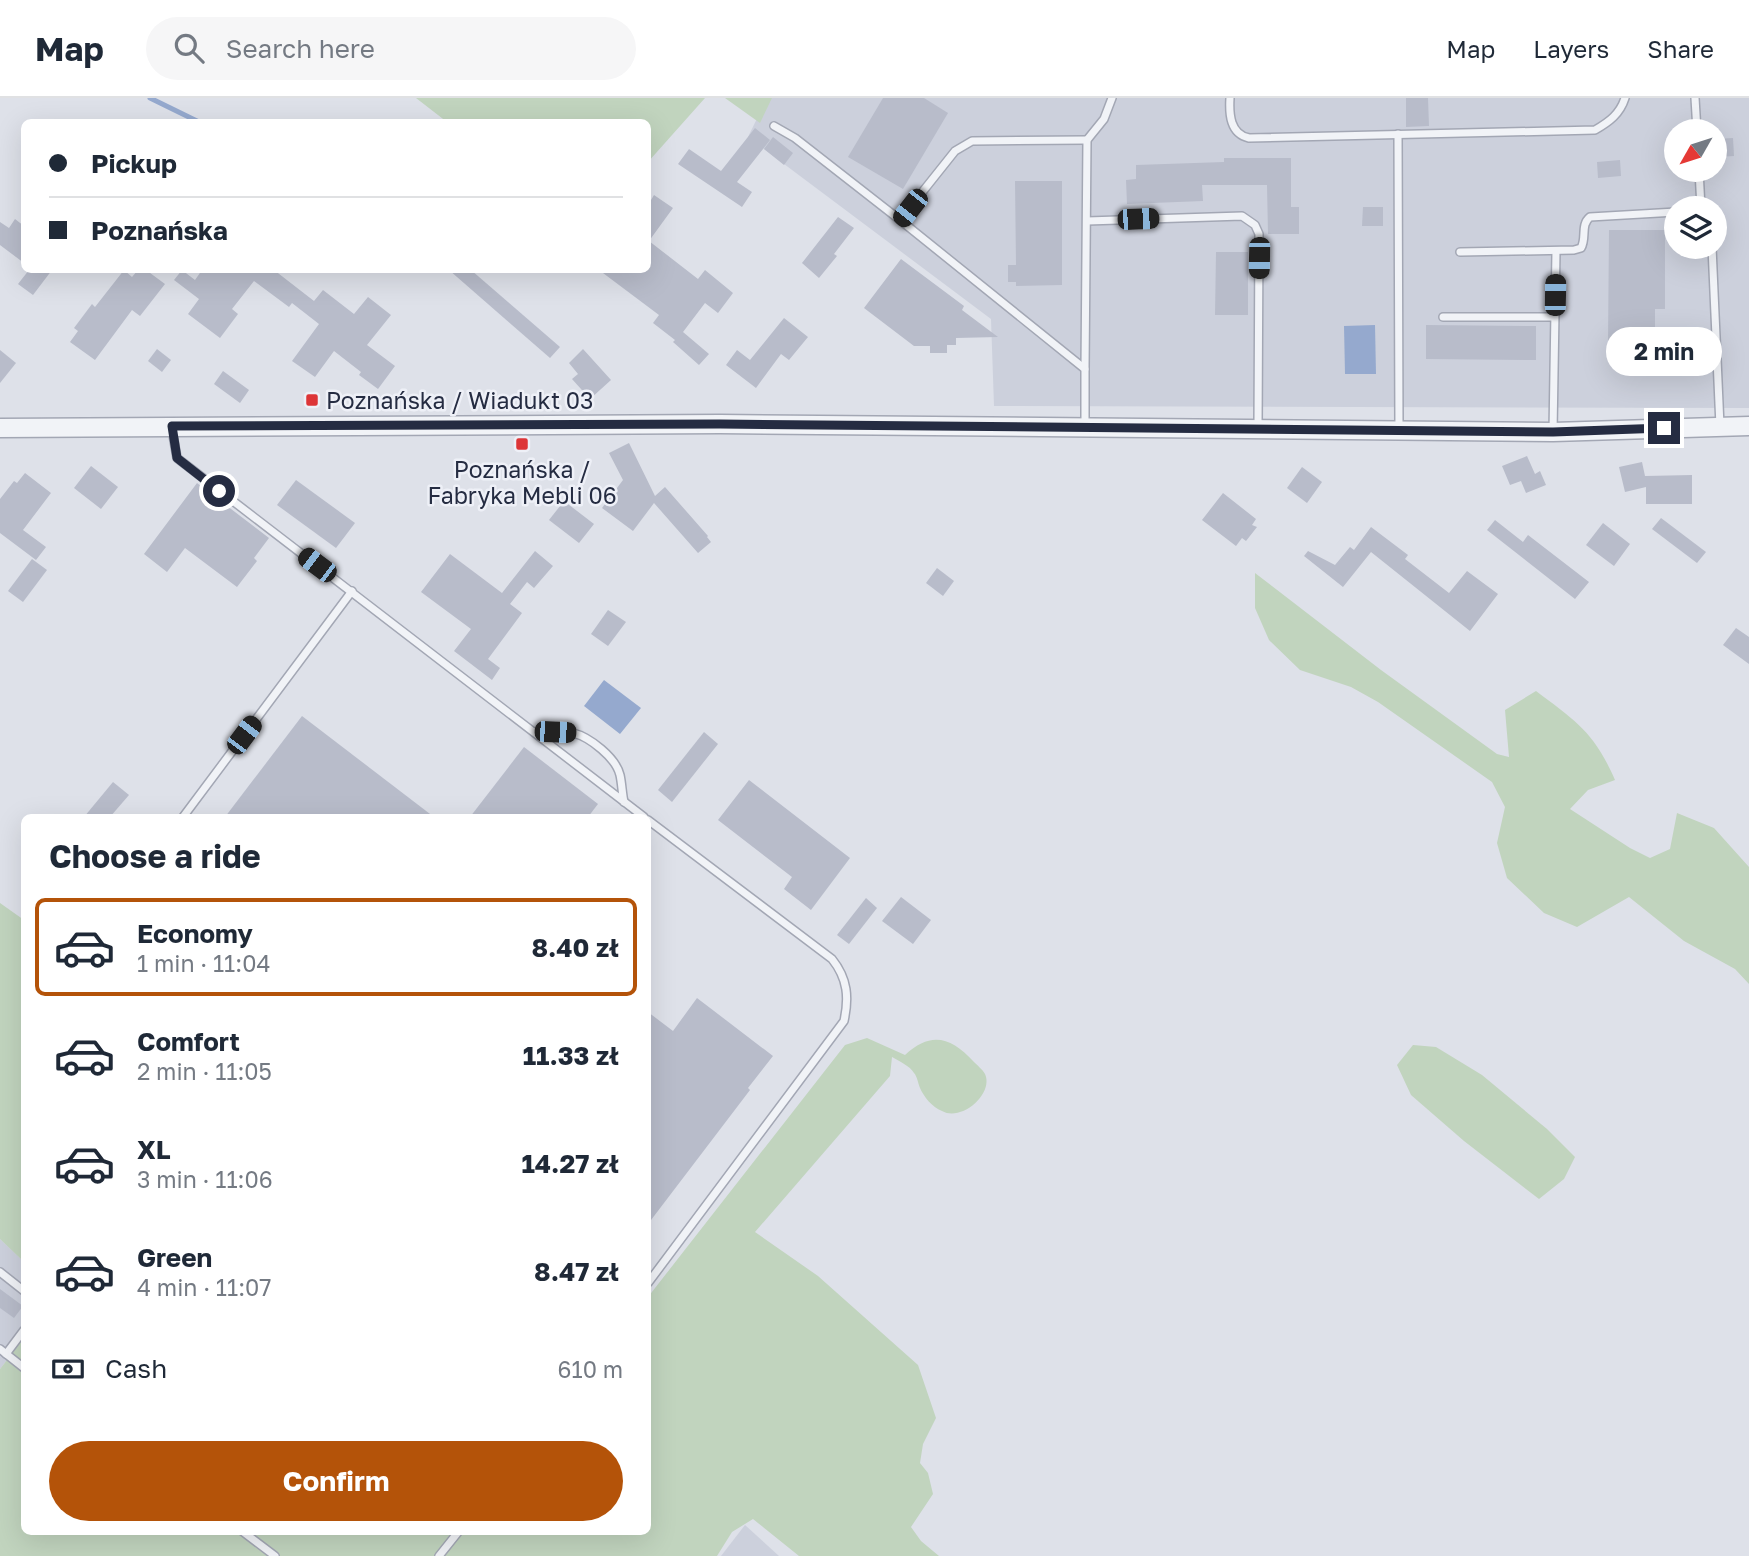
<!DOCTYPE html>
<html lang="en">
<head>
<meta charset="utf-8">
<style>
	:root { --surface:#fff; --page:#f6f6f7; --text:#1f2937; --muted:#747a83; --line:#e0e1e3; --accent:#b45309 }
	body { margin:0; font-family:"Golos Text",sans-serif; background:var(--page); color:var(--text); height:100vh; display:flex; flex-direction:column; font-size:26px; white-space:nowrap }
	* { box-sizing:border-box; margin:0 }
	p { font-size:23px; color:var(--muted) }
	.icon { flex:none; width:38px; height:38px; fill:none; stroke:currentColor; stroke-width:2; stroke-linecap:round; stroke-linejoin:round }
	.map { position:relative; flex:1; overflow:hidden }
	.drawer { position:absolute; left:21px; top:716px; width:630px; height:721px; display:flex; flex-direction:column; background:var(--surface); border-radius:10px; box-shadow:0 7px 28px #0002 }
	.drawer>* { flex:none }
	.top-card { position:absolute; left:21px; top:21px; width:630px; height:154px; border-radius:10px; box-shadow:0 7px 28px #0002; display:grid; align-content:center; height:154px; padding:0 28px; background:var(--surface) }
	.needle { width:46px; rotate:231deg }
	.buttons { position:absolute; left:1664px; top:21px; display:grid; gap:14px }
	.buttons a { display:grid; place-items:center; width:63px; height:63px; border-radius:50%; background:var(--surface); box-shadow:0 7px 28px #0002; font-size:35px }
	.end { position:absolute; width:32px; height:32px; margin:-16px; border:9px solid #252c42; background:#fff; box-shadow:0 0 0 4px #fff }
	.from { border-radius:50% }
	.bubble { position:absolute; height:49px; border-radius:24px; background:var(--surface); box-shadow:0 7px 28px #0002; font-size:23px; font-weight:700; line-height:49px; text-align:center }
	.car { position:absolute; width:21px; height:42px; margin:-21px -10px; border-radius:9px; box-shadow:0 0 5px 2px #0007; background:linear-gradient(#222 24%,#8ab4d8 0 40%,#222 0 76%,#8ab4d8 0 86%,#222 0) }
	.top-card b { display:flex; align-items:center; gap:24px; height:66px; font-size:26px }
	.top-card b+b { border-top:2px solid var(--line) }
	.top-card i { width:18px; height:18px; background:var(--text) }
	ul { padding:0; list-style:none }
	li { display:flex; align-items:center; gap:21px; height:98px; margin:0 14px 10px; padding:0 14px; border:4px solid transparent; border-radius:10px }
	li div { flex:1 }
	li b { display:block; font-size:26px }
	li em { font-style:normal; font-weight:700 }
	li.active { border-color:var(--accent) }
	li>.icon { width:63px; height:63px; stroke-width:1.5 }
	h2 { padding:0 28px; font-size:32px; line-height:84px }
	.pay { display:flex; align-items:center; gap:18px; height:77px; padding:0 28px; font-size:26px }
	.pay p { margin-inline-start:auto }
	.cta { display:flex; gap:14px; margin-top:auto; padding:14px 28px }
	.cta a { flex:1; height:80px; border-radius:42px; background:var(--accent); color:#fff; font-size:28px; font-weight:700; line-height:80px; text-align:center }
	header { display:flex; align-items:center; gap:42px; box-sizing:border-box; height:98px; padding:0 35px; background:var(--surface); border-bottom:2px solid var(--line) }
	header strong { font-size:33px }
	nav { display:flex; gap:38px; margin-inline-start:auto; font-size:24px }
	.search { width:490px; height:63px; background:var(--page); display:flex; align-items:center; gap:18px; box-sizing:border-box; padding:0 24px; border-radius:38px; color:var(--muted); font-size:26px }
	.map>svg:first-child { display:block }
	.built { fill:#ccd0dc; fill-rule:evenodd }
	.green { fill:#c1d4be }
	.water { fill:#95a9ce }
	.lines { fill:none; stroke-linecap:round; stroke-linejoin:round }
	.stream { stroke:#95a9ce; stroke-width:5 }
	.building { fill:#b8bcca }
	.service-casing { stroke:#a3a7b4; stroke-width:10 }
	.tertiary-casing { stroke:#a3a7b4; stroke-width:21 }
	.service { stroke:#f1f3f7; stroke-width:7 }
	.tertiary { stroke:#f1f3f7; stroke-width:18 }
	.route { stroke:#252c42; stroke-width:9 }
	.poi-dot { fill:#dd3537; stroke:#eef0f7; stroke-width:2.5 }
	.labels { text-anchor:middle; dominant-baseline:central; stroke-width:5; stroke-linejoin:round; paint-order:stroke }
	.poi-label { font-size:23px; fill:#252c42; stroke:#eef0f7; text-anchor:start }
</style>
</head>
<body>
<header>
<strong>Map</strong>
<div class="search"><svg class="icon" aria-label="search" viewBox="0 0 24 24"><circle cx="10" cy="10" r="6"/><path d="M15 15l6 6"/></svg>Search here</div>
<nav><a>Map</a><a>Layers</a><a>Share</a></nav>
</header>
<div class="map">
<svg width="1749" height="1458" viewBox="0 0 1749 1458">
	<rect width="100%" height="100%" fill="#dee1e9"/>
	<g class="built">
		<path d="M767 0H1749V310L994 308 991 221 748 39ZM1676 33H1715V72H1676ZM1676 110H1715V149H1676Z"/>
		<polygon points="0,1141 24,1164 24,1240 0,1271"/>
		<polygon points="745,1427 779,1458 721,1458"/>
	</g>
	<g class="green">
		<polygon points="416,0 705,0 648,64 648,24 447,24"/>
		<polygon points="725,0 772,0 760,25"/>
		<path d="M1255 475 1381 572 1497 656 1509 659 1505 612 1536 593C1577 624 1594 634 1615 682L1588 692 1570 711 1630 750 1650 760 1670 751 1677 715 1714 730 1749 769V886L1735 871 1684 843 1629 799 1577 829 1544 815 1507 780 1497 745 1505 709 1492 684 1378 604 1351 589 1300 572 1269 542 1255 510Z"/>
		<polygon points="0,805 24,822 24,1164 0,1141"/>
		<path d="M867 940 905 957C931 933 951 939 974 964 977 967 983 972 985 976 994 996 961 1024 942 1013 932 1009 924 999 920 990 918 985 917 978 914 975 910 968 899 963 892 959L890 978 755 1134 818 1178 918 1267 936 1320 923 1346 920 1365 928 1375 933 1396 911 1429 921 1443 939 1458H799L753 1421 732 1434 717 1458H0V1271L24 1240V1433H648V1199L845 947Z"/>
		<polygon points="1413,947 1436,949 1482,977 1547,1031 1575,1059 1564,1081 1539,1101 1464,1043 1411,997 1397,967"/>
	</g>
	<g class="water">
		<polygon points="1375,227 1376,276 1345,276 1344,228"/>
		<polygon points="604,582 641,610 620,636 584,608"/>
	</g>
	<g class="lines">
		<polyline class="stream" points="150,0 199,24"/>
	</g>
	<g class="building">
		<polygon points="883,0 924,0 948,15 903,91 848,59"/>
		<polygon points="1406,0 1428,0 1429,28 1406,29"/>
		<polygon points="755,30 770,42 737,84 752,94 742,109 678,66 689,51 721,73"/>
		<polygon points="773,39 793,55 784,67 764,51"/>
		<polygon points="1733,40 1734,58 1717,59 1715,41"/>
		<polygon points="1224,60 1291,60 1291,109 1299,109 1299,136 1268,136 1267,87 1202,87 1203,103 1127,106 1126,82 1136,81 1136,67 1224,64"/>
		<polygon points="1620,62 1621,78 1598,80 1597,64"/>
		<polygon points="1015,83 1062,83 1062,187 1016,188 1016,184 1008,184 1008,167 1016,167"/>
		<polygon points="654,97 673,110 649,143 698,181 705,172 733,195 718,215 705,205 683,234 709,256 699,267 673,244 675,242 653,225 659,217 599,172 648,172 648,107"/>
		<polygon points="1363,109 1383,109 1383,128 1362,128"/>
		<polygon points="838,119 854,130 834,156 837,158 819,180 802,165"/>
		<polygon points="15,121 24,128 24,165 0,147 0,124 9,130"/>
		<polygon points="1609,132 1665,132 1665,211 1655,211 1655,236 1651,236 1651,245 1608,245"/>
		<polygon points="1216,154 1248,154 1248,217 1215,217"/>
		<polygon points="901,161 964,208 962,212 998,239 956,240 956,247 947,247 947,255 930,255 930,248 914,248 864,210"/>
		<polygon points="29,172 52,172 33,197 18,186"/>
		<polygon points="124,172 132,179 138,172 146,172 165,186 140,218 132,212 95,262 70,244 78,233 74,230 92,206 95,209"/>
		<polygon points="182,172 195,182 202,172 274,172 314,203 323,192 354,216 368,199 391,217 367,247 395,268 378,291 359,277 361,274 334,253 315,279 292,263 319,226 292,205 289,209 254,183 232,211 238,216 220,240 188,216 199,201 174,182"/>
		<polygon points="449,172 471,172 560,249 550,260"/>
		<polygon points="784,220 808,239 789,262 781,256 756,290 726,267 737,252 750,262"/>
		<polygon points="1426,227 1536,228 1536,262 1426,261"/>
		<polygon points="157,251 171,262 162,274 148,263"/>
		<polygon points="583,251 611,282 590,301 572,281 578,276 569,265"/>
		<polygon points="0,252 16,265 0,285"/>
		<polygon points="223,273 249,292 240,305 214,286"/>
		<polygon points="629,345 655,398 665,389 708,438 707,439 711,444 698,455 654,405 633,433 602,410 623,382 609,355"/>
		<polygon points="1527,358 1535,376 1540,373 1546,387 1526,395 1521,383 1510,387 1502,368"/>
		<polygon points="1642,364 1645,378 1692,377 1692,406 1646,406 1646,389 1625,394 1619,369"/>
		<polygon points="91,368 118,389 101,411 74,390"/>
		<polygon points="1302,369 1322,384 1307,405 1287,390"/>
		<polygon points="25,375 51,395 23,432 46,449 36,462 0,435 0,401 14,383 17,385"/>
		<polygon points="296,382 355,425 336,450 277,407"/>
		<polygon points="197,385 269,440 254,460 257,463 237,489 185,450 167,474 144,456"/>
		<polygon points="1223,395 1256,421 1252,427 1257,429 1246,443 1242,440 1236,448 1202,422"/>
		<polygon points="564,403 594,426 579,445 549,422"/>
		<polygon points="1661,420 1706,454 1697,465 1652,431"/>
		<polygon points="1495,422 1523,444 1528,437 1589,484 1575,501 1487,432"/>
		<polygon points="1603,425 1630,446 1614,468 1586,447"/>
		<polygon points="1371,429 1408,457 1405,461 1449,495 1467,473 1498,496 1470,533 1371,454 1343,489 1304,458 1308,453 1335,467 1350,449 1354,452"/>
		<polygon points="535,453 553,468 534,490 527,484 510,506 522,515 488,561 500,570 492,582 454,553 471,531 421,494 450,456 502,495"/>
		<polygon points="32,461 47,472 23,504 8,493"/>
		<polygon points="937,470 954,483 943,498 926,485"/>
		<polygon points="608,512 626,524 608,548 591,536"/>
		<polygon points="1736,530 1749,539 1749,566 1723,547"/>
		<polygon points="302,618 434,719 225,719"/>
		<polygon points="704,634 718,646 672,704 658,692"/>
		<polygon points="524,649 598,706 588,719 470,719"/>
		<polygon points="749,682 850,760 811,812 784,791 792,779 718,722"/>
		<polygon points="113,684 129,697 110,719 84,719"/>
		<polygon points="901,799 931,822 913,846 882,823"/>
		<polygon points="866,800 877,810 849,846 837,837"/>
		<polygon points="697,900 773,958 748,990 750,992 648,1126 648,914 673,933"/>
		<polygon points="0,1191 23,1208 14,1220 0,1210"/>
	</g>
	<g class="lines">
		<defs>
			<g id="service">
				<path d="M1230 0C1229 16 1230 36 1249 40L1595 32C1609 24 1620 16 1625 0"/>
				<polyline points="1695,0 1697,33"/>
				<polyline points="774,28 795,40 900,122 1085,271 1085,330"/>
				<polyline points="1398,36 1399,333"/>
				<polyline points="1699,72 1701,110"/>
				<polyline points="900,122 955,53 972,43 1087,42"/>
				<polyline points="1087,123 1242,118 1255,127 1259,136 1258,331"/>
				<polyline points="1712,149 1720,328"/>
				<path d="M1460 154 1574 152 1581 150C1587 140 1580 127 1590 119L1676 114"/>
				<polyline points="1443,219 1554,219"/>
				<polyline points="1085,271 1087,42 1104,21 1112,0"/>
				<polyline points="172,331 177,360 644,719"/>
				<polyline points="1553,334 1556,153"/>
				<path d="M535 634C547 635 560 632 573 635 590 639 616 660 620 677 622 686 622 695 624 704"/>
				<polyline points="183,719 352,493"/>
				<path d="M648 722 832 861C848 881 849 900 844 923L648 1185"/>
				<polyline points="0,1174 24,1193"/>
				<polyline points="0,1251 24,1270"/>
				<polyline points="6,1256 24,1232"/>
				<polyline points="242,1433 275,1458"/>
				<polyline points="439,1458 459,1433"/>
			</g>
			<polyline id="tertiary" points="0,330 720,326 1553,334 1749,328"/>
		</defs>
		<use href="#service" class="service-casing"/>
		<use href="#tertiary" class="tertiary-casing"/>
		<use href="#service" class="service"/>
		<use href="#tertiary" class="tertiary"/>
	</g>
	<g class="lines">
		<polyline class="route" points="219,393 177,360 172,328 720,326 1553,334 1664,330"/>
	</g>
	<g class="poi-dot">
		<rect x="305" y="295" width="14" height="14" rx="3.5"/>
		<rect x="515" y="339" width="14" height="14" rx="3.5"/>
	</g>
	<g class="labels">
		<g class="poi-label">
			<text x="326" y="302">Poznańska / Wiadukt 03</text>
			<text x="522" y="371" text-anchor="middle">Poznańska /<tspan x="522" dy="26">Fabryka Mebli 06</tspan></text>
		</g>
	</g>
</svg>
<div class="buttons">
<a><svg class="needle" viewBox="-14 -14 28 28"><path d="M0-13l5 13h-10z" fill="#e53935"/><path d="M0 13l5-13h-10z" fill="#747a83"/></svg></a>
<a><svg class="icon" aria-label="layers" viewBox="0 0 24 24"><path d="M12 4l9 5-9 5-9-5zM3 14l9 5 9-5"/></svg></a>
</div>
<i class="end from" style="left:219px;top:393px"></i>
<i class="end" style="left:1664px;top:330px"></i>
<div class="bubble" style="left:1606px;top:229px;width:116px">2 min</div>
<i class="car" style="left:910px;top:110px;rotate:218deg"></i>
<i class="car" style="left:1138px;top:121px;rotate:88deg"></i>
<i class="car" style="left:1259px;top:160px;rotate:181deg"></i>
<i class="car" style="left:1555px;top:197px;rotate:1deg"></i>
<i class="car" style="left:317px;top:467px;rotate:307deg"></i>
<i class="car" style="left:555px;top:634px;rotate:92deg"></i>
<i class="car" style="left:244px;top:637px;rotate:37deg"></i>
<div class="top-card">
<b><i class="from"></i>Pickup</b>
<b><i></i>Poznańska</b>
</div>
<section class="drawer">
<h2>Choose a ride</h2>
<ul>
<li class="active"><svg class="icon" aria-label="car" viewBox="0 0 24 24"><path d="M5 17H2v-5l4-1 3-4h7l3 4 3 1v5h-3M9 17h6M6 11h13"/><circle cx="7" cy="17" r="2"/><circle cx="17" cy="17" r="2"/></svg><div><b>Economy</b><p>1 min · 11:04</p></div><em>8.40 zł</em></li>
<li><svg class="icon" aria-label="car" viewBox="0 0 24 24"><path d="M5 17H2v-5l4-1 3-4h7l3 4 3 1v5h-3M9 17h6M6 11h13"/><circle cx="7" cy="17" r="2"/><circle cx="17" cy="17" r="2"/></svg><div><b>Comfort</b><p>2 min · 11:05</p></div><em>11.33 zł</em></li>
<li><svg class="icon" aria-label="car" viewBox="0 0 24 24"><path d="M5 17H2v-5l4-1 3-4h7l3 4 3 1v5h-3M9 17h6M6 11h13"/><circle cx="7" cy="17" r="2"/><circle cx="17" cy="17" r="2"/></svg><div><b>XL</b><p>3 min · 11:06</p></div><em>14.27 zł</em></li>
<li><svg class="icon" aria-label="car" viewBox="0 0 24 24"><path d="M5 17H2v-5l4-1 3-4h7l3 4 3 1v5h-3M9 17h6M6 11h13"/><circle cx="7" cy="17" r="2"/><circle cx="17" cy="17" r="2"/></svg><div><b>Green</b><p>4 min · 11:07</p></div><em>8.47 zł</em></li>
</ul>
<div class="pay"><svg class="icon" aria-label="cash" viewBox="0 0 24 24"><path d="M3 7h18v10H3z"/><circle cx="12" cy="12" r="2"/></svg>Cash<p>610 m</p></div>
<div class="cta"><a>Confirm</a></div>
</section>
</div>
</body>
</html>
